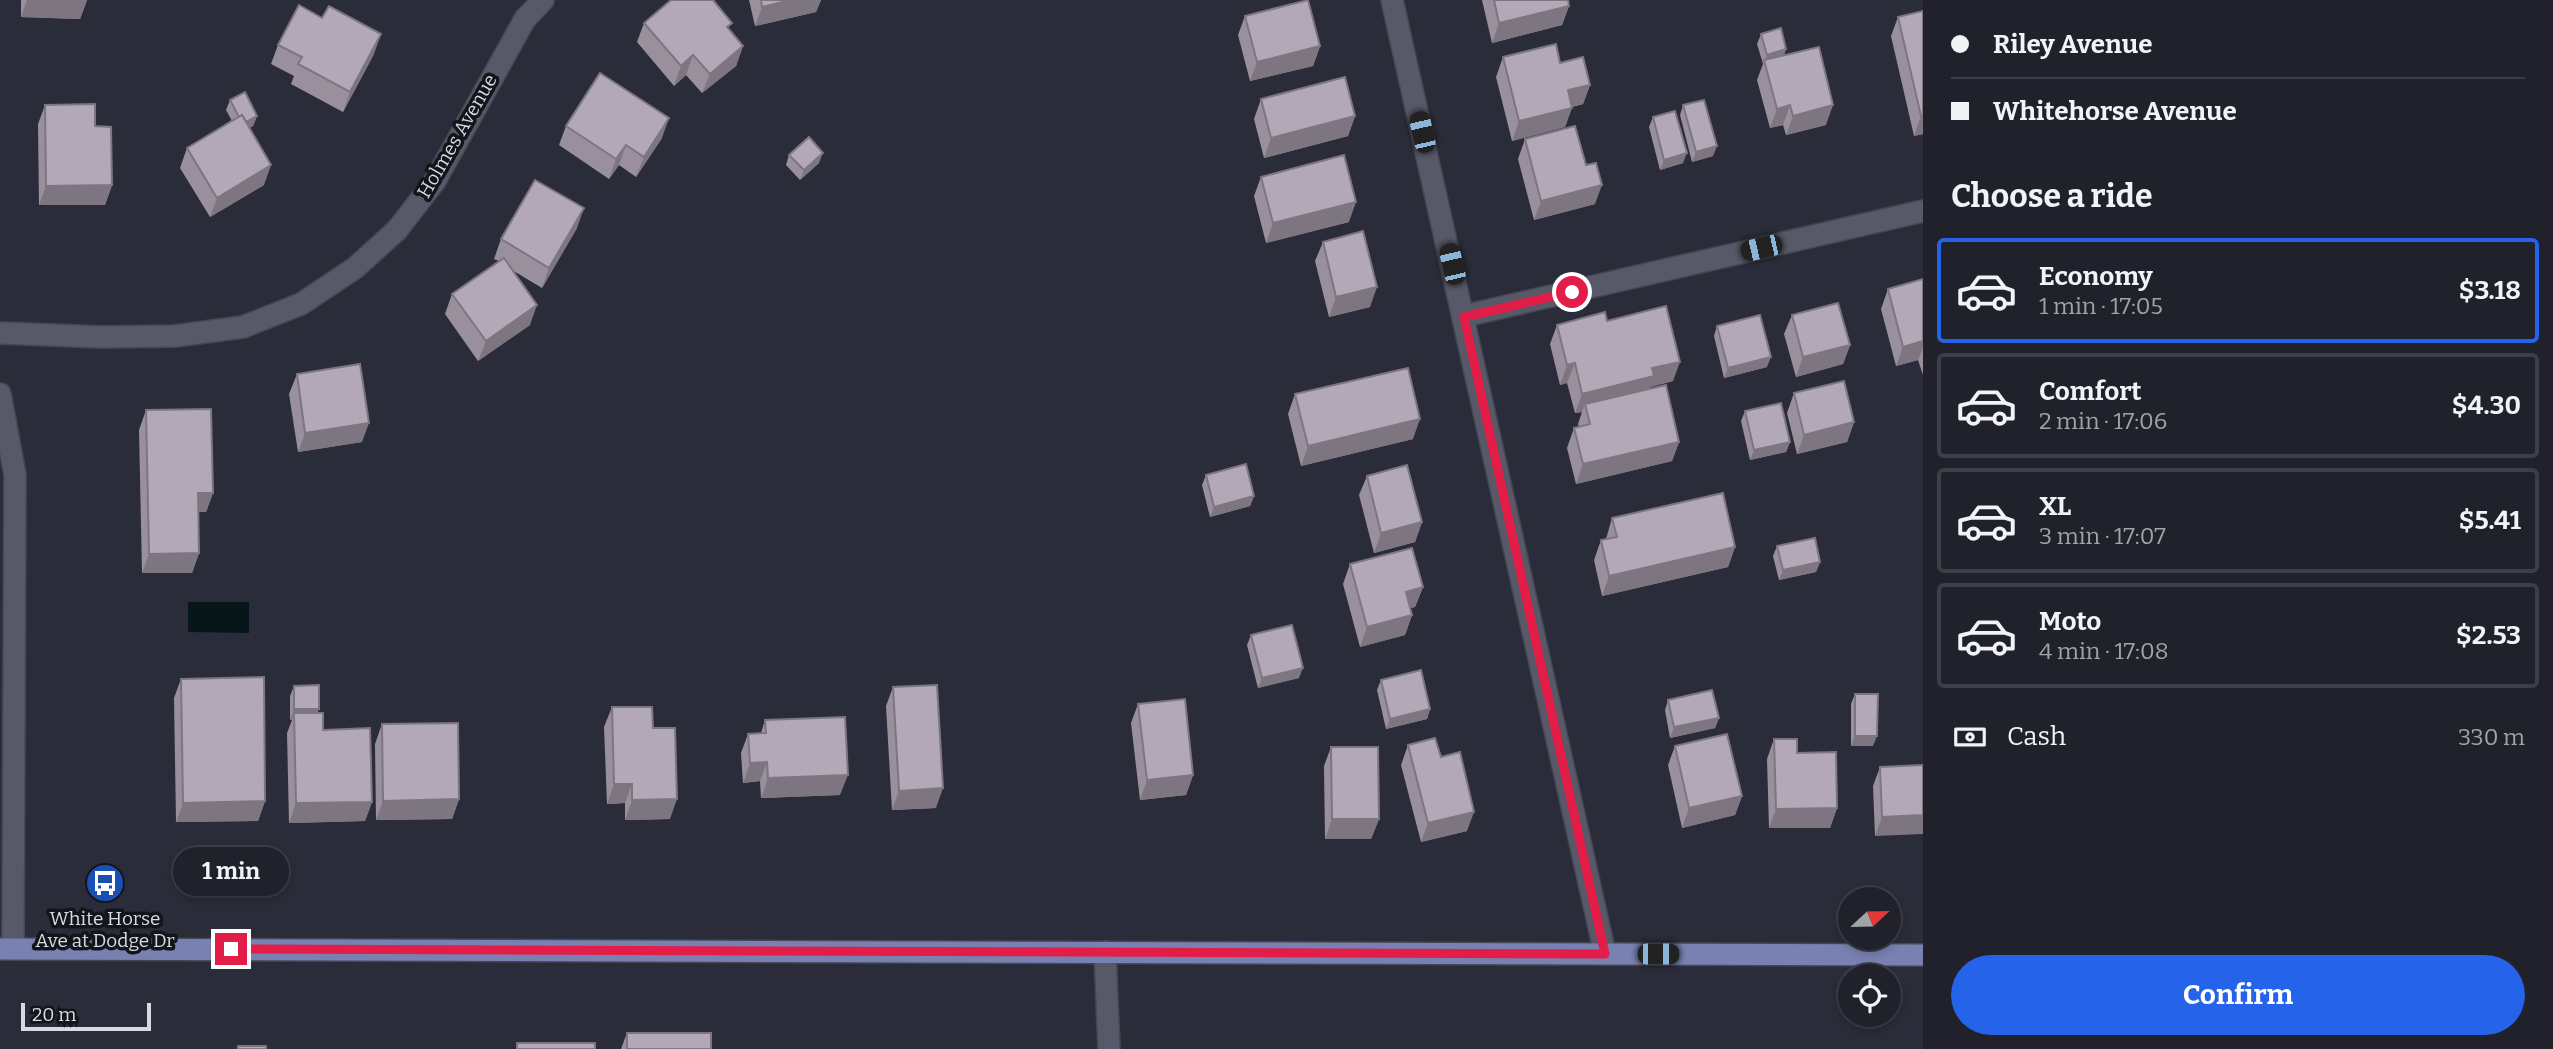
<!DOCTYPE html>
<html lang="en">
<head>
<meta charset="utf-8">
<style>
	:root { --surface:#20212b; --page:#2d2e37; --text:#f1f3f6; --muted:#a2a3a9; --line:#3d3e47; --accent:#2563eb }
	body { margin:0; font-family:Bitter,serif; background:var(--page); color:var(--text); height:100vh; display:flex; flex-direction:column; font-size:26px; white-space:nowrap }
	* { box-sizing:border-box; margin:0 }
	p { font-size:23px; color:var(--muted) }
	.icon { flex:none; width:38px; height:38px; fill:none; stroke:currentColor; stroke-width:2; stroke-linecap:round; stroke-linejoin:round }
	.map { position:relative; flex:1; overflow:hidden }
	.panel { display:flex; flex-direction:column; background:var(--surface); width:630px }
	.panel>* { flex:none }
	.banner { display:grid; align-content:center; height:154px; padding:0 28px; background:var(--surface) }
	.needle { width:46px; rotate:68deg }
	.controls { position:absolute; left:1838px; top:887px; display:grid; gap:14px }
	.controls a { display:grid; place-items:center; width:63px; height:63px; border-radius:50%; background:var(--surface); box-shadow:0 4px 10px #0003,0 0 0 2px var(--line); font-size:35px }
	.scale { position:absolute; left:21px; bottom:18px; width:130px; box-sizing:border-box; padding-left:7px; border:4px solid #d8d9e2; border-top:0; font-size:19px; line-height:24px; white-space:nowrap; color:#d8d9e2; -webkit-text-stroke:5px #14151b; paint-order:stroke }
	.end { position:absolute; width:32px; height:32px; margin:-16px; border:9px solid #e11d48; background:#fff; box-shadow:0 0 0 4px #fff }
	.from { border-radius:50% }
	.bubble { position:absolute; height:49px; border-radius:24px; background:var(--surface); box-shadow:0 4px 10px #0003,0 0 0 2px var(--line); font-size:23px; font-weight:700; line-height:49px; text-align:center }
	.car { position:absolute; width:21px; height:42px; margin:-21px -10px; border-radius:9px; box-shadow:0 0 5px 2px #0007; background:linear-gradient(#222 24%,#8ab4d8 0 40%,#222 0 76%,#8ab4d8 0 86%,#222 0) }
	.banner b { display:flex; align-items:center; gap:24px; height:66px; font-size:26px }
	.banner b+b { border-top:2px solid var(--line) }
	.banner i { width:18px; height:18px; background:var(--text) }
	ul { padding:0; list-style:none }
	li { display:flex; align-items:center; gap:21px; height:105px; margin:0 14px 10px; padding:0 14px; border:4px solid var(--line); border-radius:7px }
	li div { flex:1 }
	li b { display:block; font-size:26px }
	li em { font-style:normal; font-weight:700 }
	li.selected { border-color:var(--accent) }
	li>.icon { width:63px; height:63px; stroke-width:1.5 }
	h2 { padding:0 28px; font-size:32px; line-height:84px }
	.pay { display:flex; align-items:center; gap:18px; height:77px; padding:0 28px; font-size:26px }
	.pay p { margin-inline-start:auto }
	.primary-button { display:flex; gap:14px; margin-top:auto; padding:14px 28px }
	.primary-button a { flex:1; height:80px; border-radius:42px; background:var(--accent); color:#fff; font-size:28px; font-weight:700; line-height:80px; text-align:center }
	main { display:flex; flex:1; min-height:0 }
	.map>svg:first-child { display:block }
	.water { fill:#071618 }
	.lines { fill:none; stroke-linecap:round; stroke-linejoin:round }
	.minor-casing { stroke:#454752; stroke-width:24 }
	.major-casing { stroke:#454752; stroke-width:24 }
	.minor { stroke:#575968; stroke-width:21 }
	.major { stroke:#7881b1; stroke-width:21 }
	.wall { fill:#9a909d }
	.shaded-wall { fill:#7d7680 }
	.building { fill:#b3a8b7; stroke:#7d7680; stroke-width:2 }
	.route { stroke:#e11d48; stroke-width:9 }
	.labels { text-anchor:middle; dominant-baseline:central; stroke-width:7; stroke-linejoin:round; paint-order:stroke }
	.street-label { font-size:19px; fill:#d8d9e2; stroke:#14151b }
	.poi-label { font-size:19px; fill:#d8d9e2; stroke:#14151b }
</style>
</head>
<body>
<main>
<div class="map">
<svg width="1923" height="1049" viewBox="0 0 1923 1049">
	<rect width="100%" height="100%" fill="#2a2c39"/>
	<polygon class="water" points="188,602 249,602 249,633 188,632"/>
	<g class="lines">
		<defs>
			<g id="minor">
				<polyline points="1392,0 1605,954"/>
				<polyline points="1464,316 1923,211"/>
				<polyline points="0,333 102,337 175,336 243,327 301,304 355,268 397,230 435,181 525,19 543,0"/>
				<polyline points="0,394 15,475 13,949"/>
				<polyline points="1105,952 1109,1049"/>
			</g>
			<polyline id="major" points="0,949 1923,955"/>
		</defs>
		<use href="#minor" class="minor-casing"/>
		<use href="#major" class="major-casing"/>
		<use href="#minor" class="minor"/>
		<use href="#major" class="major"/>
	</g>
	<g class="wall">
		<polygon points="21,0 87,0 80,19 21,17"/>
		<polygon points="749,0 821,0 816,12 755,26"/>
		<polygon points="1482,0 1568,0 1569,6 1562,25 1492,43"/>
		<polygon points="1923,11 1923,134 1914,136 1891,36 1898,17"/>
		<polygon points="1245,16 1320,46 1313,66 1250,81 1238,35"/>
		<polygon points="644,23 729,30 743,46 736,66 702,93 686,75 674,86 637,42"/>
		<polygon points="1761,34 1786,49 1784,55 1826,125 1786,135 1783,125 1770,128 1757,80 1763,64 1757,44"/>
		<polygon points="278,45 374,54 343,112 291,84 294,76 271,64"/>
		<polygon points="1503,57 1560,63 1590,85 1583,104 1572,107 1565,127 1512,141 1496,77"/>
		<polygon points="1261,99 1355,116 1348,136 1264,158 1254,119"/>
		<polygon points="230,100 257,116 253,126 249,128 264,185 210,217 180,168 187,148 232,121 226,110"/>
		<polygon points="45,105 95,126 112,185 105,205 39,205 38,124"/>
		<polygon points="1683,105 1713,156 1692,162 1680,115"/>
		<polygon points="1653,117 1683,163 1660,170 1649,127"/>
		<polygon points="566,126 662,138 636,177 619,165 609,179 559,145"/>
		<polygon points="1525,139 1595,204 1534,220 1518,159"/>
		<polygon points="789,155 819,163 800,180 786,165"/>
		<polygon points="1261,177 1349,222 1266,243 1254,196"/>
		<polygon points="577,228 542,288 512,270 530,325 478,361 445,314 452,294 499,261 494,259 501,239"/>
		<polygon points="1323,242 1370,307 1329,317 1315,261"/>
		<polygon points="1923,279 1923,375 1918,360 1896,366 1881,309 1888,289"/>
		<polygon points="1792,315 1850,345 1843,364 1796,377 1784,334"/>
		<polygon points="1607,321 1673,381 1650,387 1649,389 1679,442 1672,461 1576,484 1567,448 1574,428 1579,427 1578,424 1582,412 1575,413 1567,383 1560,385 1550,344 1557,325"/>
		<polygon points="1717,326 1767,367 1724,378 1714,336"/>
		<polygon points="297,374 362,442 298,452 289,394"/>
		<polygon points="1794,393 1854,422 1847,442 1797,454 1787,413"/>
		<polygon points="1295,394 1413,439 1301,466 1288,414"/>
		<polygon points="146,410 213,493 206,512 199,512 199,553 192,573 142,573 139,430"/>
		<polygon points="1745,411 1790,442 1786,452 1750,460 1741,421"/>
		<polygon points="1206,475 1254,496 1250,506 1210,517 1202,485"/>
		<polygon points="1367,476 1422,522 1415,542 1374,553 1359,495"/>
		<polygon points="1612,518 1735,547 1728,567 1602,596 1594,560 1601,540 1606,539"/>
		<polygon points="1777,546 1820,562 1816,572 1779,580 1773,556"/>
		<polygon points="1350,564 1423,587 1415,607 1410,608 1412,615 1405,635 1360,647 1343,584"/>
		<polygon points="1251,635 1299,678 1258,688 1247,645"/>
		<polygon points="181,679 265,801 258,821 176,822 174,698"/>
		<polygon points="1381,680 1430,709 1427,719 1386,729 1377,690"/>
		<polygon points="294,686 319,709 317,713 323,730 372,802 365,821 289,823 287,733 292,720 290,720 290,696"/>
		<polygon points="893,687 936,808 892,810 886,706"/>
		<polygon points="1855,694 1873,746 1851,746 1851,704"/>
		<polygon points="1668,700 1719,718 1715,728 1670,738 1665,710"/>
		<polygon points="1138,704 1193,775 1186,795 1140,800 1131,723"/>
		<polygon points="612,707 653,728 670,819 625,820 625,803 607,804 604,727"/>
		<polygon points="765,720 840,795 761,798 760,781 743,783 741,753 748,734 761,733"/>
		<polygon points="382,724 459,799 452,819 376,820 375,744"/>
		<polygon points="1774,739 1797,753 1837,808 1830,828 1769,828 1767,759"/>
		<polygon points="1408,745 1441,757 1467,831 1421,842 1401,765"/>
		<polygon points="1675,746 1742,796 1735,815 1682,828 1668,765"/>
		<polygon points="1331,747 1379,819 1371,839 1325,839 1324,766"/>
		<polygon points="1923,765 1875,836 1873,786 1880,767"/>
		<polygon points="627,1033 711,1049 621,1049"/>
	</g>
	<g class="shaded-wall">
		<polygon points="27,0 87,0 80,19 21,17"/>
		<polygon points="790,0 821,0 816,12 755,26 762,7"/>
		<polygon points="1569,6 1562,25 1492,43 1499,23"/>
		<polygon points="381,34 374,54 343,112 350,92"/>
		<polygon points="743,46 736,66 702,93 710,74"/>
		<polygon points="1320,46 1313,66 1250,81 1257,62"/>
		<polygon points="1786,49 1782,60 1765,62 1767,55"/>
		<polygon points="693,55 686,75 674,86 681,66"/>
		<polygon points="1590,85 1583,104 1561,110 1568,90"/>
		<polygon points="1790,105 1783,125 1770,128 1777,109"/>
		<polygon points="1833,105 1826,125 1786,135 1793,116"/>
		<polygon points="1572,108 1565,127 1512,141 1519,121"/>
		<polygon points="257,116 253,126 239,134 243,124"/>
		<polygon points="1355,116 1348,136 1264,158 1271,138"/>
		<polygon points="1921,116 1923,116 1923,134 1914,136"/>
		<polygon points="669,118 662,138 636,177 644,157"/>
		<polygon points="626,145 619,165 609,179 616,159"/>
		<polygon points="1717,146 1713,156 1692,162 1696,152"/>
		<polygon points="823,153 819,163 800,180 804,170"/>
		<polygon points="1687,153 1683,163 1660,170 1664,160"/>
		<polygon points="271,165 264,185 210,217 217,198"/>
		<polygon points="112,185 105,205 39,205 46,186"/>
		<polygon points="1602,185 1595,204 1534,220 1541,201"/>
		<polygon points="1356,202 1349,222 1266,243 1273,223"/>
		<polygon points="584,208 577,228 542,288 549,268"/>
		<polygon points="1377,287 1370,307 1329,317 1336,297"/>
		<polygon points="537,305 530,325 478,361 486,341"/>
		<polygon points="1923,341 1923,348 1918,360 1896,366 1903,347"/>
		<polygon points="1850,345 1843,364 1796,377 1803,357"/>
		<polygon points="1771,357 1767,367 1724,378 1728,368"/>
		<polygon points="1680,362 1673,381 1650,387 1647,395 1585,404 1582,412 1575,413 1582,394 1652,368"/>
		<polygon points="1575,363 1567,383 1560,385 1567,365"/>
		<polygon points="1420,419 1413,439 1301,466 1308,446"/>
		<polygon points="1854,422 1847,442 1797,454 1804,435"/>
		<polygon points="369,423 362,442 298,452 305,433"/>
		<polygon points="1679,442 1672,461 1576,484 1583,464"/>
		<polygon points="1790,442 1786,452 1750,460 1754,450"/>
		<polygon points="198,493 213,493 206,512 191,512"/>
		<polygon points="1254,496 1250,506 1210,517 1214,507"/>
		<polygon points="1422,522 1415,542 1374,553 1381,533"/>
		<polygon points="1735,547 1728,567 1602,596 1609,576"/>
		<polygon points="199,553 192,573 142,573 149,554"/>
		<polygon points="1820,562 1816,572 1779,580 1783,570"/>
		<polygon points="1423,587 1415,607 1399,611 1406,592"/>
		<polygon points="1412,615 1405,635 1360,647 1367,627"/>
		<polygon points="1303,668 1299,678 1258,688 1262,678"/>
		<polygon points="294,709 319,709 315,719 294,713 292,720 290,720"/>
		<polygon points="1430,709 1427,719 1386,729 1390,719"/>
		<polygon points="1719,718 1715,728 1670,738 1674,727"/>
		<polygon points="1855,736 1877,736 1873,746 1851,746"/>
		<polygon points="767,762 760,781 743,783 750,763"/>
		<polygon points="848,775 840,795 761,798 768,778"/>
		<polygon points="1193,775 1186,795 1140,800 1147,780"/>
		<polygon points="614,784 632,784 625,803 607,804"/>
		<polygon points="943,788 936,808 892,810 899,791"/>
		<polygon points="1742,796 1735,815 1682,828 1689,808"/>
		<polygon points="459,799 452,819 376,820 383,801"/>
		<polygon points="677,799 670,819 625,820 632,800"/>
		<polygon points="265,801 258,821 176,822 183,803"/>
		<polygon points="372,802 365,821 289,823 296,803"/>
		<polygon points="1837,808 1830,828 1769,828 1776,809"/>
		<polygon points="1474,812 1467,831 1421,842 1428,823"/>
		<polygon points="1923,815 1923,834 1875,836 1882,817"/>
		<polygon points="1332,819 1379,819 1371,839 1325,839"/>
	</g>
	<g class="building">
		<polygon points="671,0 713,0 732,23 727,27 743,46 710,74 693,55 681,66 644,23"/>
		<polygon points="761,0 790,0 762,7"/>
		<polygon points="1308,0 1320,46 1257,62 1245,16"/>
		<polygon points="1494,0 1568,0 1569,6 1499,23"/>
		<polygon points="299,5 322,18 329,6 381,34 350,92 298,64 302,57 278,45"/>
		<polygon points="1923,11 1923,116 1921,116 1898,17"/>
		<polygon points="1781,28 1786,49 1767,55 1761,34"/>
		<polygon points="1556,44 1560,63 1583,57 1590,85 1568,90 1572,108 1519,121 1503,57"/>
		<polygon points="1819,47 1833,105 1793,116 1790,105 1777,109 1764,60"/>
		<polygon points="600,73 669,118 644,157 626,145 616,159 566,126"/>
		<polygon points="1345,77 1355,116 1271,138 1261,99"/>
		<polygon points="245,92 257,116 246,122 242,115 239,117 230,100"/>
		<polygon points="1704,100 1717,146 1696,152 1683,105"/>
		<polygon points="95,104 95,126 111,127 112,185 46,186 45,105"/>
		<polygon points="1675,111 1687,153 1664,160 1653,117"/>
		<polygon points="242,115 271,165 217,198 187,148"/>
		<polygon points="1575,126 1586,165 1596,163 1602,185 1541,201 1525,139"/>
		<polygon points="809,137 823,153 804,170 789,155"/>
		<polygon points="1344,155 1356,202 1273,223 1261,177"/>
		<polygon points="535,180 584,208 549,268 501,239"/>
		<polygon points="1363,231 1377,287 1336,297 1323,242"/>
		<polygon points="504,258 537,305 486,341 452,294"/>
		<polygon points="1923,279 1923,341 1903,347 1888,289"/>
		<polygon points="1838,303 1850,345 1803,357 1792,315"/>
		<polygon points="1666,306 1680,362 1652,368 1654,376 1582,394 1575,363 1567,365 1557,325 1605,312 1607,321"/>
		<polygon points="1760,315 1771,357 1728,368 1717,326"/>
		<polygon points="360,364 369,423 305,433 297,374"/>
		<polygon points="1408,368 1420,419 1308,446 1295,394"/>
		<polygon points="1844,381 1854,422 1804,435 1794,393"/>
		<polygon points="1666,385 1679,442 1583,464 1574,428 1590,424 1585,404"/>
		<polygon points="1781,403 1790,442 1754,450 1745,411"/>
		<polygon points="211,409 213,493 198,493 199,553 149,554 146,410"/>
		<polygon points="1246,464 1254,496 1214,507 1206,475"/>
		<polygon points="1407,465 1422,522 1381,533 1367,476"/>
		<polygon points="1723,493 1735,547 1609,576 1601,540 1617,537 1612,518"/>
		<polygon points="1815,538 1820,562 1783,570 1777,546"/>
		<polygon points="1412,548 1423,587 1406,592 1412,615 1367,627 1350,564"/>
		<polygon points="1292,625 1303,668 1262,678 1251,635"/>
		<polygon points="1421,670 1430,709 1390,719 1381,680"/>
		<polygon points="264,677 265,801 183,803 181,679"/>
		<polygon points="319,685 319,709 294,709 294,686"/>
		<polygon points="937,685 943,788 899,791 893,687"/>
		<polygon points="1712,690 1719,718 1674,727 1668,700"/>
		<polygon points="1855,694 1878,694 1877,736 1855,736"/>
		<polygon points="1185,699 1193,775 1147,780 1138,704"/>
		<polygon points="612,707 652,707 653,728 675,728 677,799 632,800 632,784 614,784"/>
		<polygon points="294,713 323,713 323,730 370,728 372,802 296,803"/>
		<polygon points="845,717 848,775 768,778 767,762 750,763 748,734 766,733 765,720"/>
		<polygon points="458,723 459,799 383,801 382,724"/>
		<polygon points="1727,734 1742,796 1689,808 1675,746"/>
		<polygon points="1435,738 1441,757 1460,752 1474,812 1428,823 1408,745"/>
		<polygon points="1774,739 1797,739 1797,753 1836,752 1837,808 1776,809"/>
		<polygon points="1331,747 1378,747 1379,819 1332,819"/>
		<polygon points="1923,765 1923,815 1882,817 1880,767"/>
		<rect x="627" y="1033" width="84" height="16"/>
		<rect x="517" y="1043" width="78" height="6"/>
		<rect x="238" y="1046" width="28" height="3"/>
	</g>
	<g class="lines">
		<polyline class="route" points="231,949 1605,954 1464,317 1572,292"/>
	</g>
	<defs>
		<symbol id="bus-disc" viewBox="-11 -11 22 22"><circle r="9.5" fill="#1a4fb4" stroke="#14151b"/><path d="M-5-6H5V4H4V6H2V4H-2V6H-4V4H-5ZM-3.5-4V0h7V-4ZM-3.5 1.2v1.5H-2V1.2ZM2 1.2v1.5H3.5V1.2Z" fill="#fff"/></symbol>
	</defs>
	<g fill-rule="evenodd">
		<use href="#bus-disc" x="83" y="861" width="44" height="44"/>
	</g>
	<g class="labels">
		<g class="street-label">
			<text transform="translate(457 136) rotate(-60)">Holmes Avenue</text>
		</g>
		<g class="poi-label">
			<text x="105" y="918">White Horse<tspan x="105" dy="22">Ave at Dodge Dr</tspan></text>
		</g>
	</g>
</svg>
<div class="controls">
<a><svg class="needle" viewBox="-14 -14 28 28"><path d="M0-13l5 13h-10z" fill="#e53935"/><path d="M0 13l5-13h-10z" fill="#a2a3a9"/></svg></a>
<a><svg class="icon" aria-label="locate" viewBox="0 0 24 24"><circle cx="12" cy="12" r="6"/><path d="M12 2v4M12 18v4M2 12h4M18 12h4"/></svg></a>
</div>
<div class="scale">20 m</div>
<i class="end from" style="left:1572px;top:292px"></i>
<i class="end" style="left:231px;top:949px"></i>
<div class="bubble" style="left:173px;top:847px;width:116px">1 min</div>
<i class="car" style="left:1422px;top:132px;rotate:347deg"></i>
<i class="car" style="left:1761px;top:248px;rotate:257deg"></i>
<i class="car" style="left:1452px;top:264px;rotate:347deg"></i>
<i class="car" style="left:1658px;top:954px;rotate:90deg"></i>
</div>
<section class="panel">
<div class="banner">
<b><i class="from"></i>Riley Avenue</b>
<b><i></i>Whitehorse Avenue</b>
</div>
<h2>Choose a ride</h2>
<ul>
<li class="selected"><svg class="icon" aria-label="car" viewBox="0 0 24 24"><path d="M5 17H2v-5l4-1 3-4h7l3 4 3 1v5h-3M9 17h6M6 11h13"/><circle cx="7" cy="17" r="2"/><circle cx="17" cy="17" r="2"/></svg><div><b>Economy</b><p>1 min · 17:05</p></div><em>$3.18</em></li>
<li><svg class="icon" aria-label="car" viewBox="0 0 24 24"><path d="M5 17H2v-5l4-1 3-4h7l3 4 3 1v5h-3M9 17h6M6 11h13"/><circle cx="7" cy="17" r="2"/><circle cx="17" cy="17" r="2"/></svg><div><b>Comfort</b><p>2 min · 17:06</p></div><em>$4.30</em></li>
<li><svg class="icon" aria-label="car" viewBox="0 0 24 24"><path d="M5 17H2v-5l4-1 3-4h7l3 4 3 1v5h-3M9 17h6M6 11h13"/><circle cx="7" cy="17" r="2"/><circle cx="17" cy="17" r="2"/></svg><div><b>XL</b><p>3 min · 17:07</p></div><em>$5.41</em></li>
<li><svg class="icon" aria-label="car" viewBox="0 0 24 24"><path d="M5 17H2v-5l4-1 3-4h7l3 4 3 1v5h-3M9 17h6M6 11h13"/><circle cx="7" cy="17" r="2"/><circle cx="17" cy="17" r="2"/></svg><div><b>Moto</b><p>4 min · 17:08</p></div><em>$2.53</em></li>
</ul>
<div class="pay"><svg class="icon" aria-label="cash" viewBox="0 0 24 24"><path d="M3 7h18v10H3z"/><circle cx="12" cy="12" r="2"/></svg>Cash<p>330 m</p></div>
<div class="primary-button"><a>Confirm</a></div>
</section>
</main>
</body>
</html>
